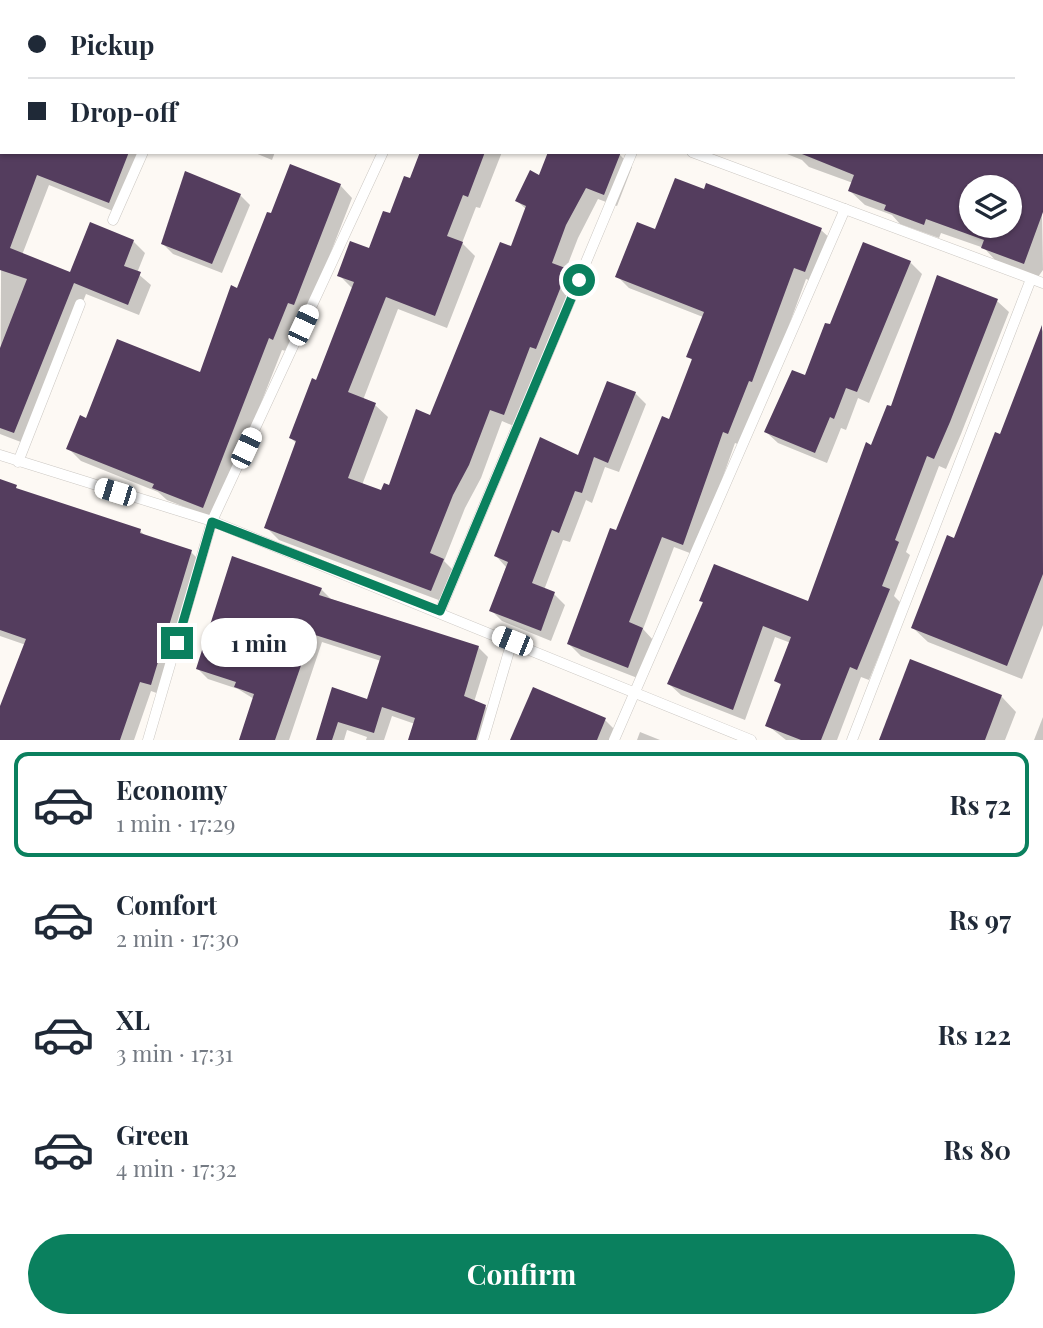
<!DOCTYPE html>
<html lang="en">
<head>
<meta charset="utf-8">
<style>
	:root { --surface:#fff; --page:#f2f2f3; --text:#1f2937; --muted:#747a83; --line:#e0e1e3; --accent:#0a805e }
	body { margin:0; font-family:"Playfair Display",serif; background:var(--page); color:var(--text); height:100vh; display:flex; flex-direction:column; font-size:26px; white-space:nowrap }
	* { box-sizing:border-box; margin:0 }
	p { font-size:23px; color:var(--muted) }
	.icon { flex:none; width:38px; height:38px; fill:none; stroke:currentColor; stroke-width:2; stroke-linecap:round; stroke-linejoin:round }
	.map { position:relative; height:740px; overflow:hidden }
	.panel { display:flex; flex-direction:column; background:var(--surface); flex:1 }
	.panel>* { flex:none }
	.hud { position:absolute; left:0px; top:0px; width:1043px; height:154px; box-shadow:0 2px 5px #0004; display:grid; align-content:center; height:154px; padding:0 28px; background:var(--surface) }
	.buttons { position:absolute; left:959px; top:175px; display:grid; gap:14px }
	.buttons a { display:grid; place-items:center; width:63px; height:63px; border-radius:50%; background:var(--surface); box-shadow:0 2px 5px #0004; font-size:35px }
	.end { position:absolute; width:32px; height:32px; margin:-16px; border:9px solid #0a805e; background:#fff; box-shadow:0 0 0 4px #fff }
	.from { border-radius:50% }
	.bubble { position:absolute; height:49px; border-radius:24px; background:var(--surface); box-shadow:0 2px 5px #0004; font-size:23px; font-weight:700; line-height:49px; text-align:center }
	.car { position:absolute; width:21px; height:42px; margin:-21px -10px; border-radius:9px; box-shadow:0 0 5px 2px #0007; background:linear-gradient(#fff 24%,#345 0 40%,#fff 0 76%,#345 0 86%,#fff 0) }
	.hud b { display:flex; align-items:center; gap:24px; height:66px; font-size:26px }
	.hud b+b { border-top:2px solid var(--line) }
	.hud i { width:18px; height:18px; background:var(--text) }
	ul { padding:12px 0 0; list-style:none }
	li { display:flex; align-items:center; gap:21px; height:105px; margin:0 14px 10px; padding:0 14px; border:4px solid transparent; border-radius:14px }
	li div { flex:1 }
	li b { display:block; font-size:26px }
	li em { font-style:normal; font-weight:700 }
	li.selected { border-color:var(--accent) }
	li>.icon { width:63px; height:63px; stroke-width:1.5 }
	.button { display:flex; gap:14px; margin-top:auto; padding:14px 28px }
	.button a { flex:1; height:80px; border-radius:42px; background:var(--accent); color:#fff; font-size:28px; font-weight:700; line-height:80px; text-align:center }
	.map>svg:first-child { display:block }
	.shadow { fill:#0003; fill-rule:evenodd }
	.building { fill:#543d5e; fill-rule:evenodd }
	.lines { fill:none; stroke-linecap:round; stroke-linejoin:round }
	.service-casing { stroke:#cbc7c2; stroke-width:11 }
	.service { stroke:#fff; stroke-width:10 }
	.route { stroke:#0a805e; stroke-width:9 }
</style>
</head>
<body>
<div class="map">
<svg width="1043" height="740" viewBox="0 0 1043 740">
	<rect width="100%" height="100%" fill="#fdf9f4"/>
	<g class="shadow">
		<polygon points="0,0 17,0 2,2 0,41"/>
		<polygon points="74,0 215,0 73,2"/>
		<polygon points="258,0 435,0 257,2"/>
		<polygon points="479,0 578,0 479,2"/>
		<polygon points="592,0 614,0 618,2 592,2"/>
		<polygon points="766,0 1043,0 1043,116 1041,2"/>
		<polygon points="2,126 2,152 145,152 120,214 49,185 22,255 71,275 133,241 145,253 137,273 151,285 139,315 86,294 26,444 0,434"/>
		<path d="M1041 146 1043 270 1038 277 997 262 984 248 941 233 939 238 900 224 892 215 865 205 850 191 853 183 809 167 802 160 782 152H1041ZM971 187H1010V226H971Z"/>
		<polygon points="253,152 275,152 272,160"/>
		<polygon points="422,152 502,152 480,208 476,207 462,243 475,256 447,328 398,309 363,400 375,405 388,417 362,485 382,492 390,488 431,417 512,249 527,210 517,201 540,177 620,155 632,167 617,206 598,199 578,238 566,269 579,283 516,427 502,421 481,478 465,508 444,561 456,573 444,602 279,540 266,527 297,444 291,438 317,382 353,289 339,275 370,250 411,181"/>
		<polygon points="340,185 352,198 306,316 300,314 286,351 282,350 215,519 167,500 158,492 81,461 68,448 87,420 201,374 272,215"/>
		<polygon points="240,195 250,205 222,273 173,254 163,244"/>
		<polygon points="821,230 833,241 817,283 806,279 764,393 740,445 735,443 695,555 674,547 643,629 654,641 640,679 581,656 569,644 616,532 670,421 693,361 688,356 703,317 629,288 618,277 656,231"/>
		<polygon points="910,262 922,274 869,403 858,398 846,430 841,428 827,463 778,443 766,432 806,377"/>
		<polygon points="997,301 1009,312 961,434 946,469 939,466 906,552 910,555 894,596 900,602 884,643 869,680 861,677 837,740 786,740 767,725 782,686 776,681 791,643 775,637 745,720 681,695 669,684 704,604 701,601 809,603 872,447 892,409"/>
		<polygon points="1043,329 1043,625 1022,679 928,642 913,628 1001,436"/>
		<polygon points="635,393 646,404 619,472 605,467 592,503 586,500 570,542 563,540 544,590 554,594 565,605 551,641 502,621 491,610 506,567 496,556"/>
		<polygon points="0,480 22,492 140,531 147,537 191,552 202,563 162,695 151,691 134,740 0,740 0,710 26,645 0,636"/>
		<polygon points="321,589 331,599 478,647 488,657 474,702 485,706 495,716 488,740 410,740 415,724 392,716 384,740 366,740 367,737 347,730 344,740 317,740 333,689 368,701 381,661 322,642 289,740 241,740 254,699 238,689 208,679 198,669"/>
		<polygon points="911,661 1001,696 1016,712 1005,740 881,740"/>
		<polygon points="1043,717 1043,740 1034,740"/>
		<polygon points="605,720 616,731 613,740 517,740 513,737"/>
		<polygon points="640,732 660,740 637,740"/>
	</g>
	<g class="building">
		<polygon points="0,152 129,152 109,203 37,175 10,248 70,272 90,222 134,240 124,266 141,272 128,305 74,283 14,433 0,428 0,348 27,279 0,270"/>
		<polygon points="420,152 485,152 468,197 463,195 447,236 463,242 435,316 386,297 348,392 376,403 348,478 381,490 384,483 389,485 416,409 430,415 500,242 511,246 526,206 515,201 530,170 539,175 548,152 621,152 604,195 586,188 566,225 552,263 568,269 536,349 530,347 504,415 490,410 469,465 453,495 430,553 444,559 431,591 264,528 296,441 289,438 312,378 316,380 354,282 337,276 350,241 369,248 383,211 390,213 404,176 410,178"/>
		<path d="M797 152H1043V212L1024 264 981 248 984 240 926 219 924 225 884 210 886 205 848 191 854 175ZM971 187H1010V226H971Z"/>
		<polygon points="290,164 341,184 294,305 288,303 273,340 269,338 203,508 152,488 154,484 66,449 80,415 86,418 117,339 200,372 231,285 237,288 267,212 271,213"/>
		<polygon points="185,171 241,194 212,264 161,244"/>
		<polygon points="675,178 704,189 706,183 822,228 805,272 794,268 752,382 749,381 728,434 723,432 683,545 662,537 629,622 643,628 628,668 567,644 610,528 616,530 662,416 669,419 692,359 686,357 704,312 615,277 637,222 655,229"/>
		<polygon points="863,242 911,261 857,392 846,388 834,419 830,417 815,453 764,432 792,370 805,375 825,323 830,324"/>
		<polygon points="937,275 998,299 950,422 934,459 927,456 895,540 899,542 882,586 890,589 873,631 857,670 850,667 821,740 801,740 765,726 781,684 774,681 791,637 763,626 733,710 667,684 703,602 699,601 714,564 808,601 866,442 871,445 887,405 891,406"/>
		<polygon points="1042,325 1043,574 1007,666 911,628 947,535 954,538 995,432 1000,434"/>
		<polygon points="607,381 636,392 608,463 594,457 582,493 575,491 559,533 552,530 532,583 555,592 541,631 489,611 508,562 494,556 540,437 578,455"/>
		<polygon points="0,479 17,485 16,488 141,529 140,533 192,550 151,685 140,682 120,740 0,740 0,706 26,639 0,630"/>
		<polygon points="232,556 322,588 319,595 479,646 464,696 486,705 476,740 408,740 415,718 382,707 374,733 338,722 332,740 316,740 332,687 367,699 381,656 312,634 275,740 239,740 254,694 234,687 236,682 196,669"/>
		<polygon points="910,659 1002,695 985,740 879,740"/>
		<polygon points="533,687 606,718 597,740 510,740"/>
	</g>
	<g class="lines">
		<defs>
			<g id="service">
				<polyline points="22,2 23,0"/>
				<polyline points="209,2 210,0"/>
				<polyline points="448,2 449,0"/>
				<polyline points="0,53 2,49"/>
				<polyline points="692,152 1043,283"/>
				<polyline points="113,220 143,152"/>
				<polyline points="0,455 212,521 751,740"/>
				<polyline points="18,462 80,304"/>
				<polyline points="440,611 632,152"/>
				<polyline points="148,740 212,521 383,152"/>
				<polyline points="483,740 512,641"/>
				<polyline points="614,740 845,209"/>
				<polyline points="852,740 1031,279"/>
			</g>
		</defs>
		<use href="#service" class="service-casing"/>
		<use href="#service" class="service"/>
	</g>
	<g class="lines">
		<polyline class="route" points="177,643 212,522 440,611 579,280"/>
	</g>
</svg>
<div class="buttons">
<a><svg class="icon" aria-label="layers" viewBox="0 0 24 24"><path d="M12 4l9 5-9 5-9-5zM3 14l9 5 9-5"/></svg></a>
</div>
<i class="end from" style="left:579px;top:280px"></i>
<i class="end" style="left:177px;top:643px"></i>
<div class="bubble" style="left:201px;top:618px;width:116px">1 min</div>
<i class="car" style="left:303px;top:325px;rotate:25deg"></i>
<i class="car" style="left:246px;top:448px;rotate:25deg"></i>
<i class="car" style="left:115px;top:492px;rotate:287deg"></i>
<i class="car" style="left:512px;top:641px;rotate:292deg"></i>
<div class="hud">
<b><i class="from"></i>Pickup</b>
<b><i></i>Drop-off</b>
</div>
</div>
<section class="panel">
<ul>
<li class="selected"><svg class="icon" aria-label="car" viewBox="0 0 24 24"><path d="M5 17H2v-5l4-1 3-4h7l3 4 3 1v5h-3M9 17h6M6 11h13"/><circle cx="7" cy="17" r="2"/><circle cx="17" cy="17" r="2"/></svg><div><b>Economy</b><p>1 min · 17:29</p></div><em>Rs 72</em></li>
<li><svg class="icon" aria-label="car" viewBox="0 0 24 24"><path d="M5 17H2v-5l4-1 3-4h7l3 4 3 1v5h-3M9 17h6M6 11h13"/><circle cx="7" cy="17" r="2"/><circle cx="17" cy="17" r="2"/></svg><div><b>Comfort</b><p>2 min · 17:30</p></div><em>Rs 97</em></li>
<li><svg class="icon" aria-label="car" viewBox="0 0 24 24"><path d="M5 17H2v-5l4-1 3-4h7l3 4 3 1v5h-3M9 17h6M6 11h13"/><circle cx="7" cy="17" r="2"/><circle cx="17" cy="17" r="2"/></svg><div><b>XL</b><p>3 min · 17:31</p></div><em>Rs 122</em></li>
<li><svg class="icon" aria-label="car" viewBox="0 0 24 24"><path d="M5 17H2v-5l4-1 3-4h7l3 4 3 1v5h-3M9 17h6M6 11h13"/><circle cx="7" cy="17" r="2"/><circle cx="17" cy="17" r="2"/></svg><div><b>Green</b><p>4 min · 17:32</p></div><em>Rs 80</em></li>
</ul>
<div class="button"><a>Confirm</a></div>
</section>
</body>
</html>
